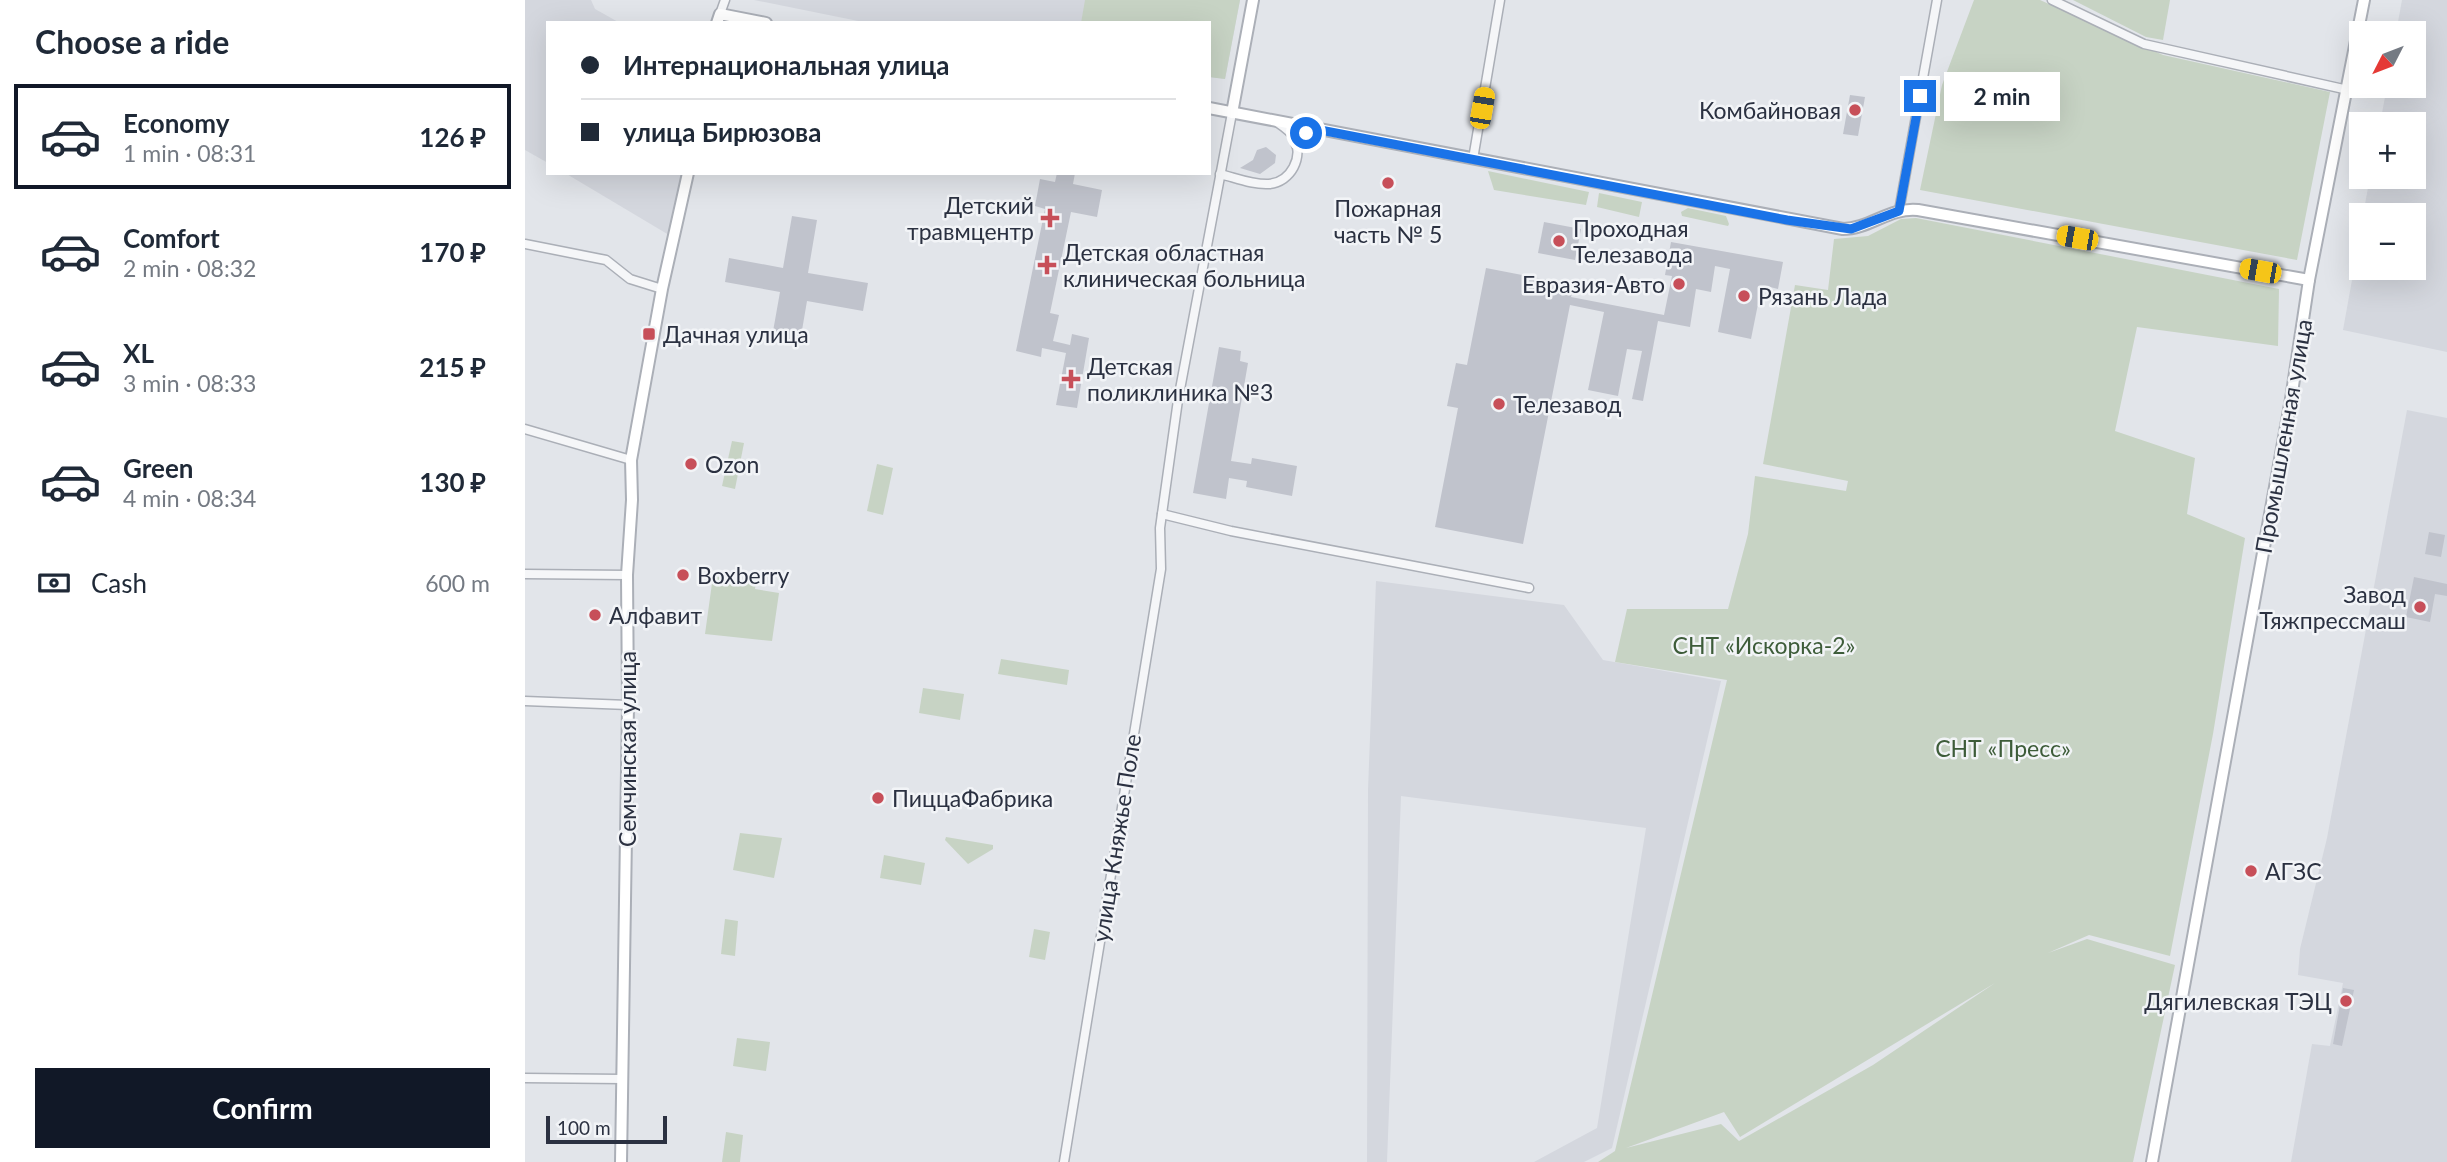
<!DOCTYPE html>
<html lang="en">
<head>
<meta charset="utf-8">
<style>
	:root { --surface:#fff; --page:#f6f6f7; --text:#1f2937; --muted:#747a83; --line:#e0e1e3; --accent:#111827 }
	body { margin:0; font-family:Lato,sans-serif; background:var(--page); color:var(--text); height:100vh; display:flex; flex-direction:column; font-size:26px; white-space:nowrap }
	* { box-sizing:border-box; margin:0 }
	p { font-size:23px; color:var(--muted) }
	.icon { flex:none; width:38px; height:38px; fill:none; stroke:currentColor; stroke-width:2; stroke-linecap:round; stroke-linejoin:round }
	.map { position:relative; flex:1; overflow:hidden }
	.side { display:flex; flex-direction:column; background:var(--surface); width:525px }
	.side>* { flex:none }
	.banner { position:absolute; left:21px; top:21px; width:665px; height:154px; border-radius:0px; box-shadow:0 7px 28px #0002; display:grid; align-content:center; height:154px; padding:0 35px; background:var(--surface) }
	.needle { width:46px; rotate:228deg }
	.buttons { position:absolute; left:1824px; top:21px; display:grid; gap:14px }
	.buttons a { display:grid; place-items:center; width:77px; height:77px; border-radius:0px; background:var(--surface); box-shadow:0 7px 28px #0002; font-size:35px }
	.scale { position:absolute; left:21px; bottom:18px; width:121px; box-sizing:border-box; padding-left:7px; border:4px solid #2b3141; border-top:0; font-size:19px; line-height:24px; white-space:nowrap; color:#2b3141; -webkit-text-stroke:5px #f2f4f7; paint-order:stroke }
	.end { position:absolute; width:32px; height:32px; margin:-16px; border:9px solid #1a73e8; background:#fff; box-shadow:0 0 0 4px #fff }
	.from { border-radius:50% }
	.bubble { position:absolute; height:49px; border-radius:0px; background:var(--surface); box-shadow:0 7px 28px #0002; font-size:23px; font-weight:700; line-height:49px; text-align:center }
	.car { position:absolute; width:21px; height:42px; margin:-21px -10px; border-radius:9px; box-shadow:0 0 5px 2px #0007; background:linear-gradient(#f5c518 24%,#345 0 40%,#f5c518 0 76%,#345 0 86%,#f5c518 0) }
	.banner b { display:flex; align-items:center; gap:24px; height:66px; font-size:26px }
	.banner b+b { border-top:2px solid var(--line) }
	.banner i { width:18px; height:18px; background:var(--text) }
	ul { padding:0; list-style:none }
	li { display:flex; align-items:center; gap:21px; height:105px; margin:0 14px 10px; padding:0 21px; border:4px solid transparent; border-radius:0px }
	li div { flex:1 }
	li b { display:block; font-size:26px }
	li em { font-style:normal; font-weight:700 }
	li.current { border-color:var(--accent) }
	li>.icon { width:63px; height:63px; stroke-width:1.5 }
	h2 { padding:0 35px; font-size:32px; line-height:84px }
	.pay { display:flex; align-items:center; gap:18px; height:77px; padding:0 35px; font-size:26px }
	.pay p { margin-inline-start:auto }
	.button { display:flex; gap:14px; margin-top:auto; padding:14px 35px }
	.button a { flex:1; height:80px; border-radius:0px; background:var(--accent); color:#fff; font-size:28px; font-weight:700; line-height:80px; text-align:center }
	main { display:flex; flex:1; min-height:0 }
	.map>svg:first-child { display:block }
	.built { fill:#d4d7de }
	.green { fill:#c7d3c4; fill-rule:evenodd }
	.building { fill:#c0c3cc }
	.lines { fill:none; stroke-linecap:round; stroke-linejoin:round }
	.street-casing { stroke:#abafb7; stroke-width:11 }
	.secondary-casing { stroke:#abafb7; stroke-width:14 }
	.street { stroke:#f5f6f8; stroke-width:8 }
	.secondary { stroke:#fff; stroke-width:10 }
	.route { stroke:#1a73e8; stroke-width:9 }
	.poi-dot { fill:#c74f59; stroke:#f2f4f7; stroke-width:2.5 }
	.labels { text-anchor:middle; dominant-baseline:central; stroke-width:5; stroke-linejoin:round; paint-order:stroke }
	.poi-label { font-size:23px; fill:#2b3141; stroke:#f2f4f7; text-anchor:start }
	.street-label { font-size:23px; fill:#2b3141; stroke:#f2f4f7 }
	.park-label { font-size:23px; fill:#3d5c39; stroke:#f2f4f7 }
</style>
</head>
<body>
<main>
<section class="side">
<h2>Choose a ride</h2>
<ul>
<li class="current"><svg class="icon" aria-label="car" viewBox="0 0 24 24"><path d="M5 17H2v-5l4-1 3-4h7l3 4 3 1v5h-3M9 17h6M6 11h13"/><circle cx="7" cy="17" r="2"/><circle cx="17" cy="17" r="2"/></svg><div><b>Economy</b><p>1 min · 08:31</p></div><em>126 ₽</em></li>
<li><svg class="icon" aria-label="car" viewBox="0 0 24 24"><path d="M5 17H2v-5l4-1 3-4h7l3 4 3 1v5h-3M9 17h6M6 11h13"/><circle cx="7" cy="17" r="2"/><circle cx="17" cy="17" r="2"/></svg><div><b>Comfort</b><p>2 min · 08:32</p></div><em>170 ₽</em></li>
<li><svg class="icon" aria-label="car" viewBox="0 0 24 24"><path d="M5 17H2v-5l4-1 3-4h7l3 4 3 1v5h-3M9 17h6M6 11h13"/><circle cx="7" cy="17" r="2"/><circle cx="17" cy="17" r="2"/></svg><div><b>XL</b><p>3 min · 08:33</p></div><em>215 ₽</em></li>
<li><svg class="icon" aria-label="car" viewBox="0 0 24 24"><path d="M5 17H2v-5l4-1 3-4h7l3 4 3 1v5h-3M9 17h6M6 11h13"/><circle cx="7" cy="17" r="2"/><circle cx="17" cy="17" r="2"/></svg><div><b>Green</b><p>4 min · 08:34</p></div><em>130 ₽</em></li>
</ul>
<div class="pay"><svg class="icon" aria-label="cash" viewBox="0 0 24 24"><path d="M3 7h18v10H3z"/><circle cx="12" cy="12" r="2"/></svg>Cash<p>600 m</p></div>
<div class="button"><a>Confirm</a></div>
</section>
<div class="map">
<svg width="1922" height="1162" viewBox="0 0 1922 1162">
	<rect width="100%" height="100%" fill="#e2e5ea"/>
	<g class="built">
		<polygon points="0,0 66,0 70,9 95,23 23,23 23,163 0,150"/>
		<polygon points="229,0 715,0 700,79 684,77 684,23 343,23"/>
		<polygon points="1877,0 1922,0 1922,352 1818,330 1836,230 1836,268 1888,268 1888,215 1838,215 1845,177 1888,177 1888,124 1855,124 1862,86 1888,86 1888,33 1871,33"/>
		<polygon points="40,173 157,173 144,235"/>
		<polygon points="1882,410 1922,418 1922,1162 1766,1162 1787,1044 1805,1046 1818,983 1773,975 1775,949 1802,838"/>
		<polygon points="851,581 1039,605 1078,660 1196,681 1087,1148 1059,1162 1009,1162 1072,1128 1121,828 876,796 862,1162 842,1162 843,790"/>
	</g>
	<g class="green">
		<polygon points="560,0 715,0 700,79 684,77 684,23 556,23"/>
		<polygon points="1449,0 1515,0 1638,55 1805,92 1772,260 1395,190 1417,85"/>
		<polygon points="1548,0 1645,0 1638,40 1621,37"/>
		<polygon points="963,171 1064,192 1061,205 969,190"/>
		<polygon points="1074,193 1117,202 1114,217 1072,207"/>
		<polygon points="1163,208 1201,216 1204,224 1203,226 1157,216 1156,212"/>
		<path d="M1391 218 1754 289 1753 346 1612 327 1590 431 1670 458 1662 514 1720 538 1688 734 1645 956 1564 935 1523 953 1562 939 1650 965 1608 1162H1073L1090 1151 1202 680 1090 662 1102 609H1203L1223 534 1230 476 1321 491 1323 481 1238 464 1270 285 1303 290 1309 239 1343 236 1376 219ZM1470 983 1348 1065 1214 1141 1196 1124 1101 1148 1199 1112 1215 1137Z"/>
		<polygon points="207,441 219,443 210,489 197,486"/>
		<polygon points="352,464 368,468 358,515 342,511"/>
		<polygon points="188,576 231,582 230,589 254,593 247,641 180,634"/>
		<polygon points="476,659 544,670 542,685 473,674"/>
		<polygon points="398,688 439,694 435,720 394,713"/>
		<polygon points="215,833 257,838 249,878 208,870"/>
		<polygon points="421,837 468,845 468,849 443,864 420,840"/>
		<polygon points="359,855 400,863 396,885 355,878"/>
		<polygon points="200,919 213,921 210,956 196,954"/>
		<polygon points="509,929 525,932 520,960 504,957"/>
		<polygon points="212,1038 245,1042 241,1071 208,1066"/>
		<polygon points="201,1132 218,1135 215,1162 197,1162"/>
	</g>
	<g class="building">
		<polygon points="1325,95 1340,97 1333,136 1318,134"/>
		<polygon points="741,147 751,155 750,163 735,174 715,168 728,160 732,150"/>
		<polygon points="532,173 550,173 548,184 577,190 572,217 546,212 525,313 534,315 528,341 545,345 547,334 564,338 552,408 531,405 541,353 517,348 516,357 491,351 520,209 510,206 515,179 530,182"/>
		<polygon points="267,216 292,220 283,273 343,283 338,311 282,301 275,342 247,337 255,292 200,282 204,258 258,268"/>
		<polygon points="1019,222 1056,229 1050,260 1013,253"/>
		<polygon points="1146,242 1258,262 1253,289 1241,286 1237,304 1233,304 1226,339 1193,332 1205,269 1190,266 1186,292 1171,289 1165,327 1133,321 1118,401 1107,399 1117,351 1102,349 1093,396 1063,390 1079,312 1045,305 998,544 910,527 933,408 922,406 931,363 942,365 961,268 1049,285 1046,297 1139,315 1147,276 1140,275"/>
		<polygon points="694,347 716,351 715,361 723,363 706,461 726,464 727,458 772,466 767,496 721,487 722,481 704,478 701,499 668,493"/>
		<polygon points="1904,532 1920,535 1916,557 1900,554"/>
		<polygon points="1889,577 1922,584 1922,596 1910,594 1905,622 1881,617"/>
		<polygon points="1818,988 1829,990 1817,1046 1808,1044"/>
	</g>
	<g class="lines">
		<defs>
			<g id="street">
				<polyline points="1527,0 1619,44 1823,90"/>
				<polyline points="195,14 200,0"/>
				<polyline points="771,145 776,137 790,129"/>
				<polyline points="948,159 975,0"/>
				<path d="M695 174C711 178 728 185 744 184 766 182 779 157 769 138 766 132 759 127 753 123"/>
				<polyline points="1374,211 1412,0"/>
				<polyline points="0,244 81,260 105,279 137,289"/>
				<polyline points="0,429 106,460"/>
				<polyline points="637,514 706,531 1004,588"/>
				<polyline points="0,574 102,575"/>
				<polyline points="0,701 103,705"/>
				<polyline points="0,1078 97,1079"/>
				<polyline points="539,1162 636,569 635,528 653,400 707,113"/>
			</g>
			<g id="secondary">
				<polyline points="192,23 195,14 241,23"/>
				<path d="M684 108 1318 229C1344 229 1365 207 1393 210L1784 280"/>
				<polyline points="707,113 728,0"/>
				<polyline points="96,1162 103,705 102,575 107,500 106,460 137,289 163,173"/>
				<polyline points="1627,1162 1766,399 1784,280 1839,0"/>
			</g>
		</defs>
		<use href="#street" class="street-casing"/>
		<use href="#secondary" class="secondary-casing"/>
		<use href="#street" class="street"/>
		<use href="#secondary" class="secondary"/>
	</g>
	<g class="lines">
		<polyline class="route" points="781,133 790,129 1262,220 1326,229 1374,211 1395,96"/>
	</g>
	<g class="poi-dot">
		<circle cx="1330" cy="110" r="7"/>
		<circle cx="863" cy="183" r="7"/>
		<path d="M521.5 207.5h7v7h7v7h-7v7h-7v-7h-7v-7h7z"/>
		<circle cx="1034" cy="241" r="7"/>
		<path d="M518.5 254.5h7v7h7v7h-7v7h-7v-7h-7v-7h7z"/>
		<circle cx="1154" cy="284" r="7"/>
		<circle cx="1219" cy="296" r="7"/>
		<rect x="117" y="327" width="14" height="14" rx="3.5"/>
		<path d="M542.5 368.5h7v7h7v7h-7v7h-7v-7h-7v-7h7z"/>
		<circle cx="974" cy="404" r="7"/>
		<circle cx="166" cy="464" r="7"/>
		<circle cx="158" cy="575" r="7"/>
		<circle cx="1895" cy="607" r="7"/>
		<circle cx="70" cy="615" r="7"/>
		<circle cx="353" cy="798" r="7"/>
		<circle cx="1726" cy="871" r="7"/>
		<circle cx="1821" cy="1001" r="7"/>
	</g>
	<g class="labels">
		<g class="poi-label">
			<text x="1316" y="110" text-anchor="end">Комбайновая</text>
			<text x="509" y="205" text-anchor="end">Детский<tspan x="509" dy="26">травмцентр</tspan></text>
			<text x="863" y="208" text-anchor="middle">Пожарная<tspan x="863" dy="26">часть № 5</tspan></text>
			<text x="1048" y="228">Проходная<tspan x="1048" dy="26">Телезавода</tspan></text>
			<text x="538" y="252">Детская областная<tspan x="538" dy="26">клиническая больница</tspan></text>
			<text x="1140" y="284" text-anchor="end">Евразия-Авто</text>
			<text x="1233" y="296">Рязань Лада</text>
			<text x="138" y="334">Дачная улица</text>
			<text x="562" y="366">Детская<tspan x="562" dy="26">поликлиника №3</tspan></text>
			<text x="988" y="404">Телезавод</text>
			<text x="180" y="464">Ozon</text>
			<text x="172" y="575">Boxberry</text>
			<text x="1881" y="594" text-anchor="end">Завод<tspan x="1881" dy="26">Тяжпрессмаш</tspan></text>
			<text x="84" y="615">Алфавит</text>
			<text x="367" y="798">ПиццаФабрика</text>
			<text x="1740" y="871">АГЗС</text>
			<text x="1807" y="1001" text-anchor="end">Дягилевская ТЭЦ</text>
		</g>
		<g class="street-label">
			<text transform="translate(1758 436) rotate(-80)">Промышленная улица</text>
			<text transform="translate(102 749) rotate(-90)">Семчинская улица</text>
			<text transform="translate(591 838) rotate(-81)">улица Княжье Поле</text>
		</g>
		<g class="park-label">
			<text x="1239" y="645">СНТ «Искорка-2»</text>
			<text x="1478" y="748">СНТ «Пресс»</text>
		</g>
	</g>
</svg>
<div class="buttons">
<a><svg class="needle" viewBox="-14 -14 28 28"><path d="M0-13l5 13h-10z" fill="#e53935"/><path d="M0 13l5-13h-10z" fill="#747a83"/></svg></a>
<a>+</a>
<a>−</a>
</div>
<div class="scale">100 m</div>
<i class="end from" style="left:781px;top:133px"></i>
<i class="end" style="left:1395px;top:96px"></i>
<div class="bubble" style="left:1419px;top:72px;width:116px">2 min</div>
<i class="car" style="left:957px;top:108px;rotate:10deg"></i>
<i class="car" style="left:1552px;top:238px;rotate:280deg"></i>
<i class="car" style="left:1735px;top:271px;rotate:280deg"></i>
<div class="banner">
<b><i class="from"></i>Интернациональная улица</b>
<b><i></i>улица Бирюзова</b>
</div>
</div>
</main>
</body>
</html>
